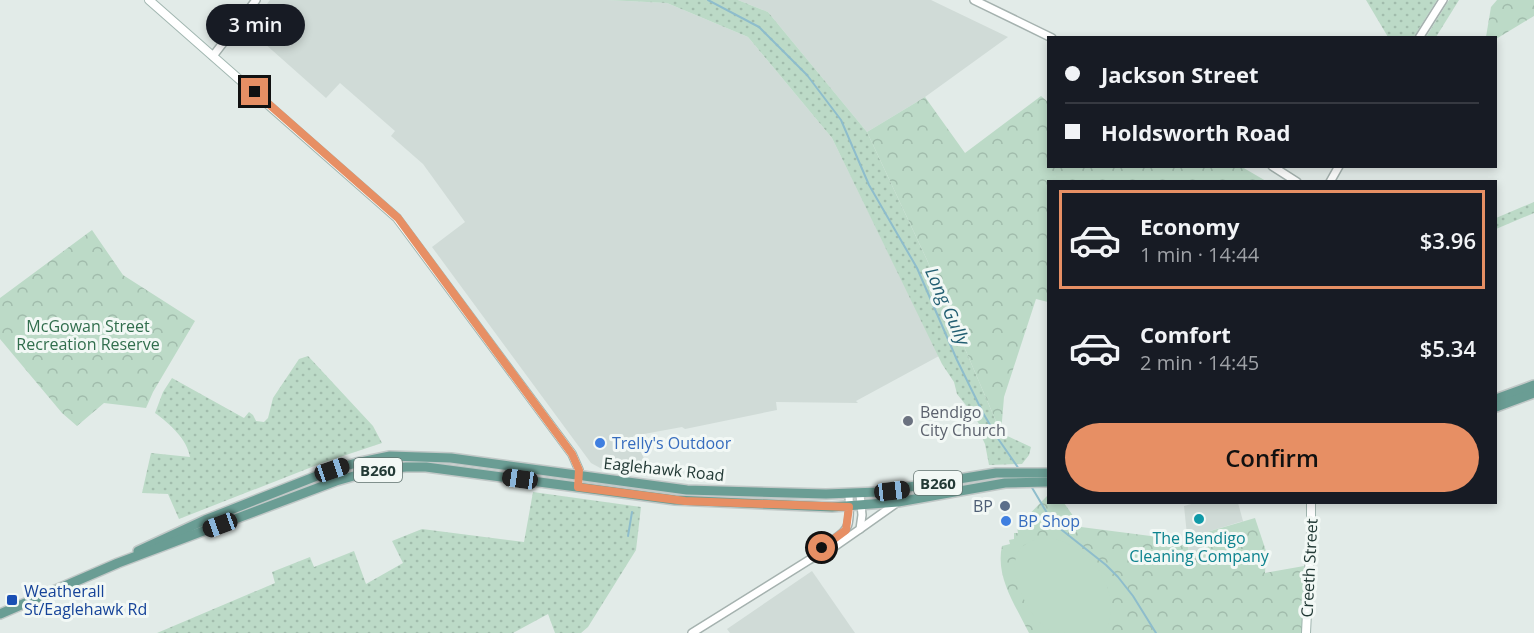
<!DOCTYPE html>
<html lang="en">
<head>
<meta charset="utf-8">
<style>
	:root { --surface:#171b24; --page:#20242c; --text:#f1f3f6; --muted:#9ea1a6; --line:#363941; --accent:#e78f64 }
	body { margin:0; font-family:"Open Sans",sans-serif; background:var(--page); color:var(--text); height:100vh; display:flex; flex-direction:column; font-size:22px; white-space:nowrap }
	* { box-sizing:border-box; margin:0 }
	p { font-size:20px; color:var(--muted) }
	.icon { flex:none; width:33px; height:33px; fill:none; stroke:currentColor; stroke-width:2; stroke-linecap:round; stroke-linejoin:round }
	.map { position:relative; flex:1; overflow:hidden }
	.drawer { position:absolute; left:1047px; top:180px; width:450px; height:324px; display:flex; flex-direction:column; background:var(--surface); border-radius:0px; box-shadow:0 3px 9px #0003 }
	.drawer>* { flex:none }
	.banner { position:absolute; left:1047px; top:36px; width:450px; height:132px; border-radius:0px; box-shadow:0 3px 9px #0003; display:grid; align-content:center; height:132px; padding:0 18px; background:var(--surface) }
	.end { position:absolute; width:27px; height:27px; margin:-14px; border:8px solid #e78f64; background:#111; box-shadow:0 0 0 3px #111 }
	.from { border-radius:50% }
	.bubble { position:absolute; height:42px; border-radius:21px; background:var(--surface); box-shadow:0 3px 9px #0003; font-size:20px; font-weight:600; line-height:42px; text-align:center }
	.car { position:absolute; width:18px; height:36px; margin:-18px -9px; border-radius:8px; box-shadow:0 0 4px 2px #0007; background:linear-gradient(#222 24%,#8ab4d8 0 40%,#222 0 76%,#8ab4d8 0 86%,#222 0) }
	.banner b { display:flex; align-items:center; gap:21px; height:57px; font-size:22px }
	.banner b+b { border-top:2px solid var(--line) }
	.banner i { width:15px; height:15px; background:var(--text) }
	ul { padding:10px 0 0; list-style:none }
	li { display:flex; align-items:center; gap:18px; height:99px; margin:0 12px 9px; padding:0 6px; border:3px solid transparent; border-radius:0px }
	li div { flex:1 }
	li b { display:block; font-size:22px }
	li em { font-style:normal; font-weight:600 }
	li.on { border-color:var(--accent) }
	li>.icon { width:54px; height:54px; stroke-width:1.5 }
	.button { display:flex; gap:12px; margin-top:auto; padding:12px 18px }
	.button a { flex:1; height:69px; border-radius:36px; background:var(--accent); color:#111; font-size:24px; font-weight:600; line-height:69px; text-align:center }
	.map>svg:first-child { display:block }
	.built { fill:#d0dbd7 }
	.grass { fill:url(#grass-dots) }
	.forest { fill:url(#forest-crowns) }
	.pitch { fill:#bcdac7 }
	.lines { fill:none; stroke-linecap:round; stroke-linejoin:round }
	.stream { stroke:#8ebdcc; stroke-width:2 }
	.tertiary-casing { stroke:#a5b2af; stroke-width:10 }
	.secondary-casing { stroke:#a1b6b0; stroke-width:10 }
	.primary-casing { stroke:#c1c8c7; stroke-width:12 }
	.tertiary { stroke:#fff; stroke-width:7 }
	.secondary { stroke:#fff; stroke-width:8 }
	.primary { stroke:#6a9d94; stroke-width:9 }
	.route { stroke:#e78f64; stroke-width:8 }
	.worship-dot { fill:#6b7280; stroke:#f2f8f5; stroke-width:2 }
	.shop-dot { fill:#3f7fe0; stroke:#f2f8f5; stroke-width:2 }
	.service-dot { fill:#5c6f8a; stroke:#f2f8f5; stroke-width:2 }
	.culture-dot { fill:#0f9aa8; stroke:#f2f8f5; stroke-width:2 }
	.transit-dot { fill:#1a4fb4; stroke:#f2f8f5; stroke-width:2 }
	.labels { text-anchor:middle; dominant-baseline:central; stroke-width:6; stroke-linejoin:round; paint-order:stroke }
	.shield { fill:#f2f8f5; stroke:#61736f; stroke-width:1.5 }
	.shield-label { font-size:15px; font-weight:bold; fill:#233a36 }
	.park-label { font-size:16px; fill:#316e4d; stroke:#f2f8f5 }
	.worship-label { font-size:16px; fill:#5b616d; stroke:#f2f8f5; text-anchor:start }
	.shop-label { font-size:16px; fill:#366cbe; stroke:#f2f8f5; text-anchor:start }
	.street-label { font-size:16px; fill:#233a36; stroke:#f2f8f5 }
	.service-label { font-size:16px; fill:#4e5e75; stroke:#f2f8f5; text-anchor:end }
	.culture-label { font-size:16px; fill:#0d838f; stroke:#f2f8f5 }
	.transit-label { font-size:16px; fill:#164399; stroke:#f2f8f5; text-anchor:start }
	.water-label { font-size:18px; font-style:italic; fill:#225e72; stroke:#f2f8f5 }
</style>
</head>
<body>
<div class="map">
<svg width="1534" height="633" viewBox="0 0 1534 633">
	<defs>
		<pattern id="grass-dots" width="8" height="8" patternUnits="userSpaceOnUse" patternTransform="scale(1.5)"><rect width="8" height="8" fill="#bcdac7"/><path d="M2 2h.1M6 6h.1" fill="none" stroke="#a1bcac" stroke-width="1.8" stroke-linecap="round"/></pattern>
		<pattern id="forest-crowns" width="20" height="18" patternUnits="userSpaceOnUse" patternTransform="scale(1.5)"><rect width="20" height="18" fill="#bcdac7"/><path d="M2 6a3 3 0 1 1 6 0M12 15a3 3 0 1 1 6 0" fill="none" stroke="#a1bcac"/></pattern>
	</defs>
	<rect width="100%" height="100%" fill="#e2ebe8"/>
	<g class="built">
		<polygon points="270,0 607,0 667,3 748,37 832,138 939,356 856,401 858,403 776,402 777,410 685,429 682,427 633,436 653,477 602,469 591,463 432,247 465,222 423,164 391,136 395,131 340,83 326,98 264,43 268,36 252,24"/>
		<polygon points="738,0 931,0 1008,37 925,97 867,132 768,12"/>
		<polygon points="1195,503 1238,503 1243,521 1207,532 1208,537 1198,551 1189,554 1184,506"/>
		<polygon points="812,571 855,633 730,633 727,629"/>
	</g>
	<g class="grass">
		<polygon points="607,0 738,0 768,12 867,132 927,260 1001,433 1031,447 1029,455 1022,464 989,465 985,444 976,425 979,424 973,414 957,394 954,382 942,364 832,138 748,37 667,3"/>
		<polygon points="1366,0 1437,0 1413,38 1388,37"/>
		<polygon points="1449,0 1459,0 1436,37 1426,37"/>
		<polygon points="1534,202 1534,213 1496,229 1496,218"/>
		<path d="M308 356 373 426 382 443 322 463 179 519 168 494 142 493 151 453 190 457C187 439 170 424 155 413L163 392 172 378 244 418 249 412 253 415 256 421 264 422 268 418 273 398 299 359Z"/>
		<polygon points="533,492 641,507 636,550 588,627 581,633 555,633 548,614 513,633 157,633 275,583 272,572 310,557 314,567 354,551 366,584 403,563 392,541 422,529 524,542"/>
	</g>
	<g class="forest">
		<polygon points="1497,0 1534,0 1534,16 1496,39 1486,37 1491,7"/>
		<polygon points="1041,96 1048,102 1048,166 1242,167 1266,181 1048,182 1048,302 1036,299 1004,397 1001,433 927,260 867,132 925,97 965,153"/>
		<polygon points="92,230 123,275 195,321 153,392 146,408 104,403 77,426 62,413 0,339 0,298"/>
		<path d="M1048 495V502L1064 503 1081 527 1166 538 1170 545H1188L1189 554C1199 551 1208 543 1207 532L1255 518 1266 551 1265 573 1304 566 1302 633H1029C1016 606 995 577 1002 546L1010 544 1009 540 1014 539V533H1018L1017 527Z"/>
	</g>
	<path class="pitch" d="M1042 538C1086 537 1128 592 1104 633 1091 633 1064 633 1053 632 1031 623 1006 574 1018 552 1023 543 1033 540 1042 538Z"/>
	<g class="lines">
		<g class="stream">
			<polyline points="708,0 759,27 807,75 841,120 869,185 917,268 957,360 983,413 999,440 1019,469"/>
			<polyline points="1031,486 1053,523 1106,565 1118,577 1133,596 1156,633"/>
			<polyline points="628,536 632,512"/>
		</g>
		<defs>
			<g id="tertiary">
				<polyline points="974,0 1052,38"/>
				<polyline points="1419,38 1443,0"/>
				<polyline points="213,56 256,0"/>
				<polyline points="1272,166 1297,182"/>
				<polyline points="1330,182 1339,166"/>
				<polyline points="860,529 898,502"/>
				<path d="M817 552C847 527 851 538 849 494"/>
				<polyline points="692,633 809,560 837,545 860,529 862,515 860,494"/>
			</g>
			<g id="secondary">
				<polyline points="149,0 397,218 572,454 579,470 578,487"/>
				<polyline points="1306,633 1311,532 1311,502"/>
			</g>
			<g id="primary">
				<polyline points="1496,399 1534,385"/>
				<polyline points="1496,407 1534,393"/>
				<polyline points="138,551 205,520 332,470 356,463 390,456 451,458 687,490 826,494 878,492 996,473 1048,473"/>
				<polyline points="0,614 118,563 336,481 375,470 406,467 426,467 675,500 832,507 898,502 1005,483 1048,482"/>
			</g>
		</defs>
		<use href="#tertiary" class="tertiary-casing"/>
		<use href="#secondary" class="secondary-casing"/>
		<use href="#primary" class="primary-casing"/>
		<use href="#tertiary" class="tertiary"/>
		<use href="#secondary" class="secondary"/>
		<use href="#primary" class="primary"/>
	</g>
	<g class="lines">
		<polyline class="route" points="255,92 398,218 572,454 579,470 578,487 685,501 849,507 846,530 822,548"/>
	</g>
	<circle class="worship-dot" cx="908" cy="421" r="6"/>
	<g class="shop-dot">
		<circle cx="600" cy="443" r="6"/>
		<circle cx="1006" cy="521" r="6"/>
	</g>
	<circle class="service-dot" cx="1005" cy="506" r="6"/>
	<circle class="culture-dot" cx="1199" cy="519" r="6"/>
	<rect class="transit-dot" x="6" y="594" width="12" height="12" rx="3"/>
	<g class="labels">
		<g class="shield">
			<rect x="354" y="458" width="48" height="24" rx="4.5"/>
			<rect x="914" y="471" width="48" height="24" rx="4.5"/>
		</g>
		<g class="shield-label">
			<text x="378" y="470">B260</text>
			<text x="938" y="483">B260</text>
		</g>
		<g class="park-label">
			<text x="88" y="326">McGowan Street<tspan x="88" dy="18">Recreation Reserve</tspan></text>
		</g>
		<g class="worship-label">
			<text x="920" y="412">Bendigo<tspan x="920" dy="18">City Church</tspan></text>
		</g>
		<g class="shop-label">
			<text x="612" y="443">Trelly's Outdoor</text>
			<text x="1018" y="521">BP Shop</text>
		</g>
		<g class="street-label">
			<text transform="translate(664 469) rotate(6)">Eaglehawk Road</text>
			<text transform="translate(1309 568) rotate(-87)">Creeth Street</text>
		</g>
		<g class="service-label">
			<text x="993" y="506">BP</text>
		</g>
		<g class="culture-label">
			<text x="1199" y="538">The Bendigo<tspan x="1199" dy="18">Cleaning Company</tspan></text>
		</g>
		<g class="transit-label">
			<text x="24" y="591">Weatherall<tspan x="24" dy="18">St/Eaglehawk Rd</tspan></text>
		</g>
		<g class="water-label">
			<text transform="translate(948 306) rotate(66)">Long Gully</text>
		</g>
	</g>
</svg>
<i class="end from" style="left:822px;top:548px"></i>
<i class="end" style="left:255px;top:92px"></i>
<div class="bubble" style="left:206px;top:4px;width:99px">3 min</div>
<i class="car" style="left:332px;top:470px;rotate:71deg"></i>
<i class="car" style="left:520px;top:479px;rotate:278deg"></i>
<i class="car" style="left:892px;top:491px;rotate:83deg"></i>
<i class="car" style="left:220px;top:525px;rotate:250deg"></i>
<div class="banner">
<b><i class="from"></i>Jackson Street</b>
<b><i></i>Holdsworth Road</b>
</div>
<section class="drawer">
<ul>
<li class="on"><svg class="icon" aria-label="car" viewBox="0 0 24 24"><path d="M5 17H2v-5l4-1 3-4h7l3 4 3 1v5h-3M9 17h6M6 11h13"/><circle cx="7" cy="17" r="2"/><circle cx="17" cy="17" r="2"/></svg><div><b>Economy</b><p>1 min · 14:44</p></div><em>$3.96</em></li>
<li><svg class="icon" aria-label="car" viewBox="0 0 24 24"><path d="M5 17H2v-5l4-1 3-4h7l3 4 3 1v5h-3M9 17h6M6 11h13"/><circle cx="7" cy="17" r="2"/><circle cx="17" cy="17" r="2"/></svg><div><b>Comfort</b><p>2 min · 14:45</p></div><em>$5.34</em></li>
</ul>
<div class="button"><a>Confirm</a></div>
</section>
</div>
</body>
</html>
